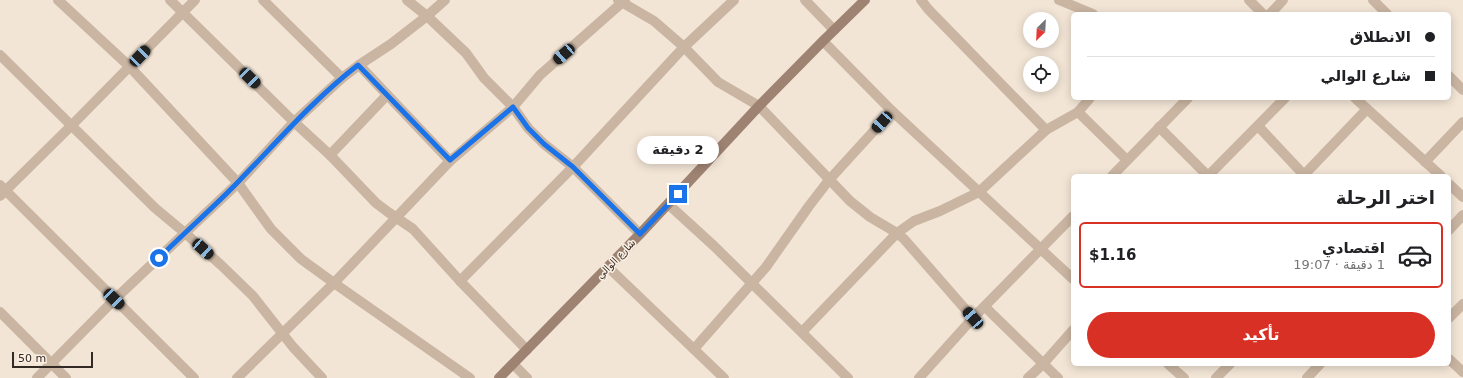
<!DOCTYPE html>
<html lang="ar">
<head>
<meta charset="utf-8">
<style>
	:root { --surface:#fff; --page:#f6f6f6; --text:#202124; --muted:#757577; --line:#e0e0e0; --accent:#d93025 }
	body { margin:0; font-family:"DejaVu Sans","Noto Naskh Arabic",sans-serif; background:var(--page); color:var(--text); direction:rtl; height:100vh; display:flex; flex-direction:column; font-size:15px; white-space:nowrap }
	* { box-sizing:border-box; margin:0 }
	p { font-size:13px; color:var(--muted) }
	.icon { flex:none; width:22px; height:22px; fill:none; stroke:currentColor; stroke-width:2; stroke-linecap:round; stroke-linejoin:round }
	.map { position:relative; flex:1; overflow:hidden; direction:ltr }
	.panel { position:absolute; left:1071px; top:174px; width:380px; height:192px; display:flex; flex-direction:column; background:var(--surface); border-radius:6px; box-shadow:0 2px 10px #0003; direction:rtl }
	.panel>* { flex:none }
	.top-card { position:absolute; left:1071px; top:12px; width:380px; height:88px; border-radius:6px; box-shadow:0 2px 10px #0003; direction:rtl; display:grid; align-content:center; height:88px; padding:0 16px; background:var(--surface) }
	.needle { width:26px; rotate:204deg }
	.controls { position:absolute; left:1023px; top:12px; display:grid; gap:8px }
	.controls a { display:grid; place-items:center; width:36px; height:36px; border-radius:50%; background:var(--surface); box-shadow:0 2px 10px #0003; font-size:20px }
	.scale { position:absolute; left:12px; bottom:10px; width:81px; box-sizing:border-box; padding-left:4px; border:2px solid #342a25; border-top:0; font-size:11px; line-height:14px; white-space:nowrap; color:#342a25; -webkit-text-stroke:3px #faefe2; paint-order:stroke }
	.end { position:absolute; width:18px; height:18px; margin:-9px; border:5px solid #1a73e8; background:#fff; box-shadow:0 0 0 2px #fff }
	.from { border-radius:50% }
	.bubble { position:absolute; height:28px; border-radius:14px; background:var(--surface); box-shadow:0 2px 10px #0003; font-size:13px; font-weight:700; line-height:28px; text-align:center; direction:rtl }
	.car { position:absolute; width:12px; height:24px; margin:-12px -6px; border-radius:5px; box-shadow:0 0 3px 1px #0007; background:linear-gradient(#222 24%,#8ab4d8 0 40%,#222 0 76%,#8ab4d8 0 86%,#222 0) }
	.top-card b { display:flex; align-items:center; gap:14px; height:38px; font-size:15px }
	.top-card b+b { border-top:1px solid var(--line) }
	.top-card i { width:10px; height:10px; background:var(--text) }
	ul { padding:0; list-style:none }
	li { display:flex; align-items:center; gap:12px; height:66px; margin:0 8px 6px; padding:0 8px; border:2px solid transparent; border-radius:6px }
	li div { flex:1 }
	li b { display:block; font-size:15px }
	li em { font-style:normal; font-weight:700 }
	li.current { border-color:var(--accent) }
	li>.icon { width:36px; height:36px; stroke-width:1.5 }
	h2 { padding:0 16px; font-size:18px; line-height:48px }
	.button { display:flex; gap:8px; margin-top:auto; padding:8px 16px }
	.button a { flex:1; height:46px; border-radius:24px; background:var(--accent); color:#fff; font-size:16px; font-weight:700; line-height:46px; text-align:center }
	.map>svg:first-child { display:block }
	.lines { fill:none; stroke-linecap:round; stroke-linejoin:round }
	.minor { stroke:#cab5a2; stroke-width:10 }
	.secondary { stroke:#9e8373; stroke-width:10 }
	.route { stroke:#1a73e8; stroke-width:5 }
	.labels { text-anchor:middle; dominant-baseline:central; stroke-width:3; stroke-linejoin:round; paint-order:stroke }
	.street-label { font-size:10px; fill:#342a25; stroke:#faefe2 }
</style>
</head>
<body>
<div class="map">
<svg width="1463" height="378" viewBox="0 0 1463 378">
	<rect width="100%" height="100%" fill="#f2e5d6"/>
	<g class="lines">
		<g class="minor">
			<polyline points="58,0 129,66 238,183 271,229 301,259 334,283 470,378"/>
			<polyline points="170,0 294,122 330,155 376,203 388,212 413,229 460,281 527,350"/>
			<polyline points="263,0 342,78"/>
			<polyline points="407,0 427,16 466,53 484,78 513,107 528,128 544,144 573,167 640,234"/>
			<polyline points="618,0 654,21 684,47 718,82 759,106 850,201 870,217 897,233 904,239 973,318"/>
			<polyline points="805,0 834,30"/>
			<polyline points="921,0 928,9 1046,130"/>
			<polyline points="1059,0 1093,14"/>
			<polyline points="1249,0 1263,14"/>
			<polyline points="1373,0 1387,14"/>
			<polyline points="1270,14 1283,0"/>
			<polyline points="823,41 892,111 1073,279"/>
			<polyline points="0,55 155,208 185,233 221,265 253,296 293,347 322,378"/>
			<polyline points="359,65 450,161"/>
			<polyline points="1449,76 1463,90"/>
			<polyline points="1355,98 1441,176"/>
			<polyline points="1078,112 1127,160"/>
			<polyline points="1258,126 1304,175"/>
			<polyline points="1159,127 1208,176"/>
			<polyline points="330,155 387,95"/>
			<polyline points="1425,162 1463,122"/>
			<polyline points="1112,176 1188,98"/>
			<polyline points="1208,176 1285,98"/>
			<polyline points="1305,176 1304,175 1367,109"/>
			<polyline points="1449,184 1463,197"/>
			<polyline points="0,185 194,378"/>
			<polyline points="0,196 72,125 195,0"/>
			<polyline points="668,204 714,246 848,378"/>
			<polyline points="1449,230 1463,215"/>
			<polyline points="608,267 724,378"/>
			<polyline points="460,281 573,167 684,47 734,0"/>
			<polyline points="985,307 1058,378"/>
			<polyline points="0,312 66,378"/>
			<polyline points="1449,318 1463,304"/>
			<polyline points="802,332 897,233 914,221 940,211 979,192 1046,130 1078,112 1090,98"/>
			<polyline points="694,349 766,267 809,206 829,180 892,111"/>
			<polyline points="1449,359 1463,372"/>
			<polyline points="513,364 527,378"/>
			<polyline points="1168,364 1184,378"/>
			<polyline points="37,378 115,299 238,183 294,122 342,78 359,65 391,44 427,16 445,0"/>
			<polyline points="237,378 334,283 450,161 513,107 540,75 625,0"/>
			<polyline points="919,378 973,318 1073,216"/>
			<polyline points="1028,378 1043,364 1073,330"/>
			<polyline points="1216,378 1230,364"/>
			<polyline points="1307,378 1320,364"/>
		</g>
		<polyline class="secondary" points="499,378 640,234 759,106 823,41 865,0"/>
	</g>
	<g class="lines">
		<path class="route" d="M159 258C185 232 213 208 238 182 277 142 314 99 358 65L450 160 513 107 528 128 544 144 573 167 640 234 678 194"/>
	</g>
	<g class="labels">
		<g class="street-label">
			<text transform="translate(616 259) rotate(-46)">شارع الوالي</text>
		</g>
	</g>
</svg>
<div class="controls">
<a><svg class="needle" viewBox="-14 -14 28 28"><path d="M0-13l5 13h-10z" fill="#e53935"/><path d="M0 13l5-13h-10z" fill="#757577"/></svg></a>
<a><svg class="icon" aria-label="locate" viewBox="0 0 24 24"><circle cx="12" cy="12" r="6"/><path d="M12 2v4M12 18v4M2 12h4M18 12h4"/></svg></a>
</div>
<div class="scale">50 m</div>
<i class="end from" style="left:159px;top:258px"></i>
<i class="end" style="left:678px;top:194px"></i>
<div class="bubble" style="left:637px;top:136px;width:82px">2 دقيقة</div>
<i class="car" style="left:564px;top:54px;rotate:229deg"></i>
<i class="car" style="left:140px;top:56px;rotate:44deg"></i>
<i class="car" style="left:250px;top:78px;rotate:134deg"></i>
<i class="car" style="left:882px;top:122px;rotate:222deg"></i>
<i class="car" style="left:203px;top:249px;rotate:132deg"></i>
<i class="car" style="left:114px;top:299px;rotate:134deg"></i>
<i class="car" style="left:973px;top:318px;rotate:319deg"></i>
<div class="top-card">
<b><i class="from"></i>الانطلاق</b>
<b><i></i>شارع الوالي</b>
</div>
<section class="panel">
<h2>اختر الرحلة</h2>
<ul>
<li class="current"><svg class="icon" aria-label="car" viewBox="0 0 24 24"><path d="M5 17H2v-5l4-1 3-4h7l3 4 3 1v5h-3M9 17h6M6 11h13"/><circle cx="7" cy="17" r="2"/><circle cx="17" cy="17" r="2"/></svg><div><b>اقتصادي</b><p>1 دقيقة · 19:07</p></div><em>$1.16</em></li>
</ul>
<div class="button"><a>تأكيد</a></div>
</section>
</div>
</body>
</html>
